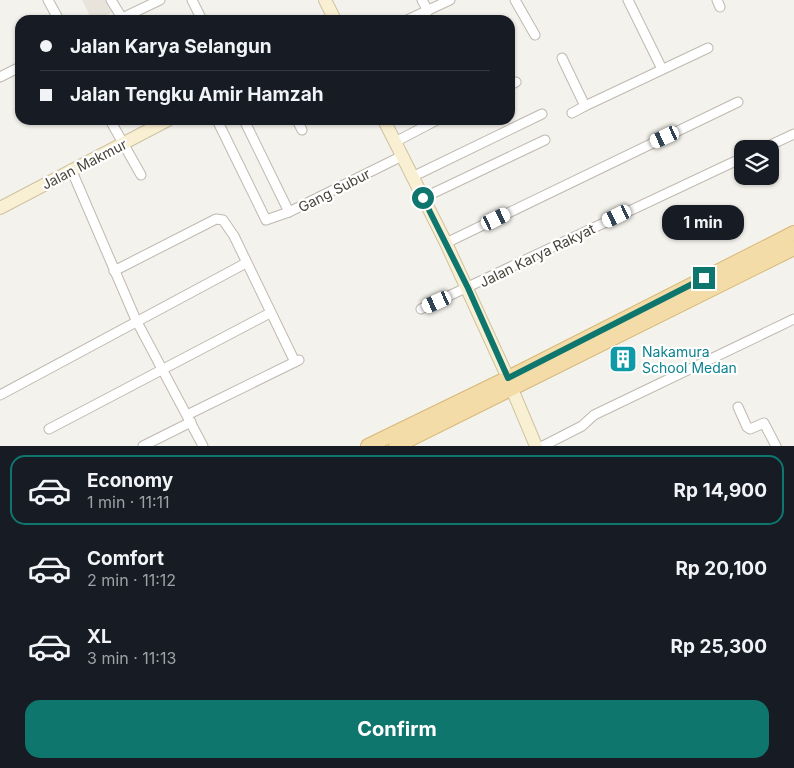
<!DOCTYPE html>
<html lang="en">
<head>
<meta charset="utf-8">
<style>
	:root { --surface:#171b24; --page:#242831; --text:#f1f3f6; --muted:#9ea1a6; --line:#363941; --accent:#0f766e }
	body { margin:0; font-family:Inter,sans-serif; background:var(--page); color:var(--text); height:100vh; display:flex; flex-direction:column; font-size:19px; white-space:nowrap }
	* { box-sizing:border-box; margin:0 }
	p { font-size:16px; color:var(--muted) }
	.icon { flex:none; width:28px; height:28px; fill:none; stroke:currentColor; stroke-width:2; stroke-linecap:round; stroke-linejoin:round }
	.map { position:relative; height:446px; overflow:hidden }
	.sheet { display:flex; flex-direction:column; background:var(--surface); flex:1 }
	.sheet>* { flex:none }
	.hud { position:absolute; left:15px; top:15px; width:500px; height:110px; border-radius:15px; box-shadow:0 1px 4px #0004; display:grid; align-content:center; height:110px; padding:0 25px; background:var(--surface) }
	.fabs { position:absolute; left:734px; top:140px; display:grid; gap:10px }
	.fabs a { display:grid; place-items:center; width:45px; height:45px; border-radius:10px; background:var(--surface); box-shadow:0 1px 4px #0004; font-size:25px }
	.end { position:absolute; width:22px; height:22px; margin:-11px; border:6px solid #0f766e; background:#fff; box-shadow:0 0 0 2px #fff }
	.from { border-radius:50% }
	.bubble { position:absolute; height:35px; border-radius:15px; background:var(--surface); box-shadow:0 1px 4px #0004; font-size:16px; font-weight:700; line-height:35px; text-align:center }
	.car { position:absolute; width:15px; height:30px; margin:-15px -8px; border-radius:6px; box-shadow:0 0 4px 1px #0007; background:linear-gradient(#fff 24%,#345 0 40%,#fff 0 76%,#345 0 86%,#fff 0) }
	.hud b { display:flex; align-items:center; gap:18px; height:48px; font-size:19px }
	.hud b+b { border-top:1px solid var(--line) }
	.hud i { width:12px; height:12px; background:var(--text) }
	ul { padding:9px 0 0; list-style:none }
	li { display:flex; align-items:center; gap:15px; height:70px; margin:0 10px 8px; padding:0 15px; border:2px solid transparent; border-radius:15px }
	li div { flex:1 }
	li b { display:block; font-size:19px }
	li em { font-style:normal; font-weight:700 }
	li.on { border-color:var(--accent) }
	li>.icon { width:45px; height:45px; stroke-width:1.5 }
	.cta { display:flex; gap:10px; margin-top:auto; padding:10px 25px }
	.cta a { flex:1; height:58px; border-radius:15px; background:var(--accent); color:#fff; font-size:20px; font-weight:700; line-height:58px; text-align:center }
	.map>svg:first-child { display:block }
	.residential { fill:#e8e3db }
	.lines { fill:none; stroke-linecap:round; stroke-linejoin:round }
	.street-casing { stroke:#bfb9b0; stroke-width:11 }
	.secondary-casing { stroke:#cec2a2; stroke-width:14 }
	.primary-casing { stroke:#d7b978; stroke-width:16 }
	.street { stroke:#fff; stroke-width:9 }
	.secondary { stroke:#f9efd2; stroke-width:12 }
	.primary { stroke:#f3dca7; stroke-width:14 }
	.route { stroke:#0f766e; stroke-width:6 }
	.labels { text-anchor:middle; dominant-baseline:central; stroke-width:4.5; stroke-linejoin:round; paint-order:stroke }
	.street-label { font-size:14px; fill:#48433b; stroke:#fff }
	.culture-label { font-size:14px; fill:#0d838f; stroke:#fff; text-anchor:start }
</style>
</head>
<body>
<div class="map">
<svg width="794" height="446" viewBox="0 0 794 446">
	<rect width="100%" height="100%" fill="#f4f2ec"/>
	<polygon class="residential" points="82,0 111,0 116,10 97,20 92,20"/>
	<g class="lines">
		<defs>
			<g id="street">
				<polyline points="48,0 59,20"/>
				<polyline points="111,0 122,18"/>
				<polyline points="192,0 202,20"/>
				<polyline points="422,0 428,11"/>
				<polyline points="515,0 535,35"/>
				<polyline points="628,0 662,69"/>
				<polyline points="717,0 720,7"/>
				<polyline points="118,20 160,0"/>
				<polyline points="407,20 450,0"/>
				<polyline points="562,58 585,106 572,113"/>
				<polyline points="0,77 20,67"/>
				<polyline points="510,85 516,82"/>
				<polyline points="585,106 708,48"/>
				<polyline points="110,120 141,175"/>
				<polyline points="217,120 266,220 289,212 402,156"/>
				<polyline points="244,120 289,212"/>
				<polyline points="297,120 302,130"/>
				<polyline points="395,142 437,120"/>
				<polyline points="762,149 794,134"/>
				<polyline points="71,169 136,320 203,446"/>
				<polyline points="412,177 542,114"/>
				<polyline points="423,198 545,140"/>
				<polyline points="446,243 738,102"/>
				<polyline points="114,271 216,219 223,220 234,236 295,362"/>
				<polyline points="421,309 742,158"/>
				<polyline points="0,395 246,263"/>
				<polyline points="738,407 747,427 750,429 764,423 776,446"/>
				<polyline points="187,415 299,360"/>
				<polyline points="49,429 270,313"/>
				<polyline points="143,446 191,422"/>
				<polyline points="543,446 582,426 594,415 794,319"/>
			</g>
			<g id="secondary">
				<polyline points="325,0 335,20"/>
				<polyline points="384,120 446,243 508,378"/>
				<polyline points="0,208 168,120"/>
				<polyline points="512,389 536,446"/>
			</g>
			<g id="primary">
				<polyline points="368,446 508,378 794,233"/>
				<polyline points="396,446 794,248"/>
			</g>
		</defs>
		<use href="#street" class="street-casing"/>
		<use href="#secondary" class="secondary-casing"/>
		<use href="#primary" class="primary-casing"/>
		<use href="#street" class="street"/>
		<use href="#secondary" class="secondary"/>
		<use href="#primary" class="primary"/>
	</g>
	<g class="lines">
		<polyline class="route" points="423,198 468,288 508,378 704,278"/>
	</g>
	<defs>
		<symbol id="building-square" viewBox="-11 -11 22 22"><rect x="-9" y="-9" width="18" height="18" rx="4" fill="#0f9aa8" stroke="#fff"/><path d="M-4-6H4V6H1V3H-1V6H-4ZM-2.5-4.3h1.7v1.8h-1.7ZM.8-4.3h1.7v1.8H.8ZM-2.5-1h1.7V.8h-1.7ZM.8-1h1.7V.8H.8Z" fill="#fff"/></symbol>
	</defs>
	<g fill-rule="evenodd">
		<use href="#building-square" x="607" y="343" width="32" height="32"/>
	</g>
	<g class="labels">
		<g class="street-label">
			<text transform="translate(84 164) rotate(-27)">Jalan Makmur</text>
			<text transform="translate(334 190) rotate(-27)">Gang Subur</text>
			<text transform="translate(537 255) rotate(-26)">Jalan Karya Rakyat</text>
		</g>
		<g class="culture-label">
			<text x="642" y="351">Nakamura<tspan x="642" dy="16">School Medan</tspan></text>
		</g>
	</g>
</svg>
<div class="fabs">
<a><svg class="icon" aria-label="layers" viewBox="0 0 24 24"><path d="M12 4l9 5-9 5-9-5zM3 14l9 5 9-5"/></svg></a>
</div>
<i class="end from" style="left:423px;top:198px"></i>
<i class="end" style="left:704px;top:278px"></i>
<div class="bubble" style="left:662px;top:205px;width:82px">1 min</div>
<i class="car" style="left:665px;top:137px;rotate:245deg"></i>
<i class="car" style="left:617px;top:216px;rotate:244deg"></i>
<i class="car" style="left:496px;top:219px;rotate:64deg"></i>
<i class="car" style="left:437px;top:302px;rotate:246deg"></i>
<div class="hud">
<b><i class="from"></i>Jalan Karya Selangun</b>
<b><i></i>Jalan Tengku Amir Hamzah</b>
</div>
</div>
<section class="sheet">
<ul>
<li class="on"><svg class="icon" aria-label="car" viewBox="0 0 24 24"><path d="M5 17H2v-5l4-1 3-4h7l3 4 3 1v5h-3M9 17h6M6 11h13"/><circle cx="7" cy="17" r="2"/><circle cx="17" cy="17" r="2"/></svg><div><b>Economy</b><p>1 min · 11:11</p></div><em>Rp 14,900</em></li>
<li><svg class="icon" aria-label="car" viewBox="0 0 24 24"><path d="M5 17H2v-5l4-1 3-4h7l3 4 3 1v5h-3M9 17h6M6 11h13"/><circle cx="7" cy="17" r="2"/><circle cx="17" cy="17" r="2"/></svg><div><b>Comfort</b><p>2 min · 11:12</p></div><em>Rp 20,100</em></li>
<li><svg class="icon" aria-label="car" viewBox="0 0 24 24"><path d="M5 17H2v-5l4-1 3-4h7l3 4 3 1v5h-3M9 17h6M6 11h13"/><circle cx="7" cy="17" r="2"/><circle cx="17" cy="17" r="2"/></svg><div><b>XL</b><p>3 min · 11:13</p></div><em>Rp 25,300</em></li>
</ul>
<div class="cta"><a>Confirm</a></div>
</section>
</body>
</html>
